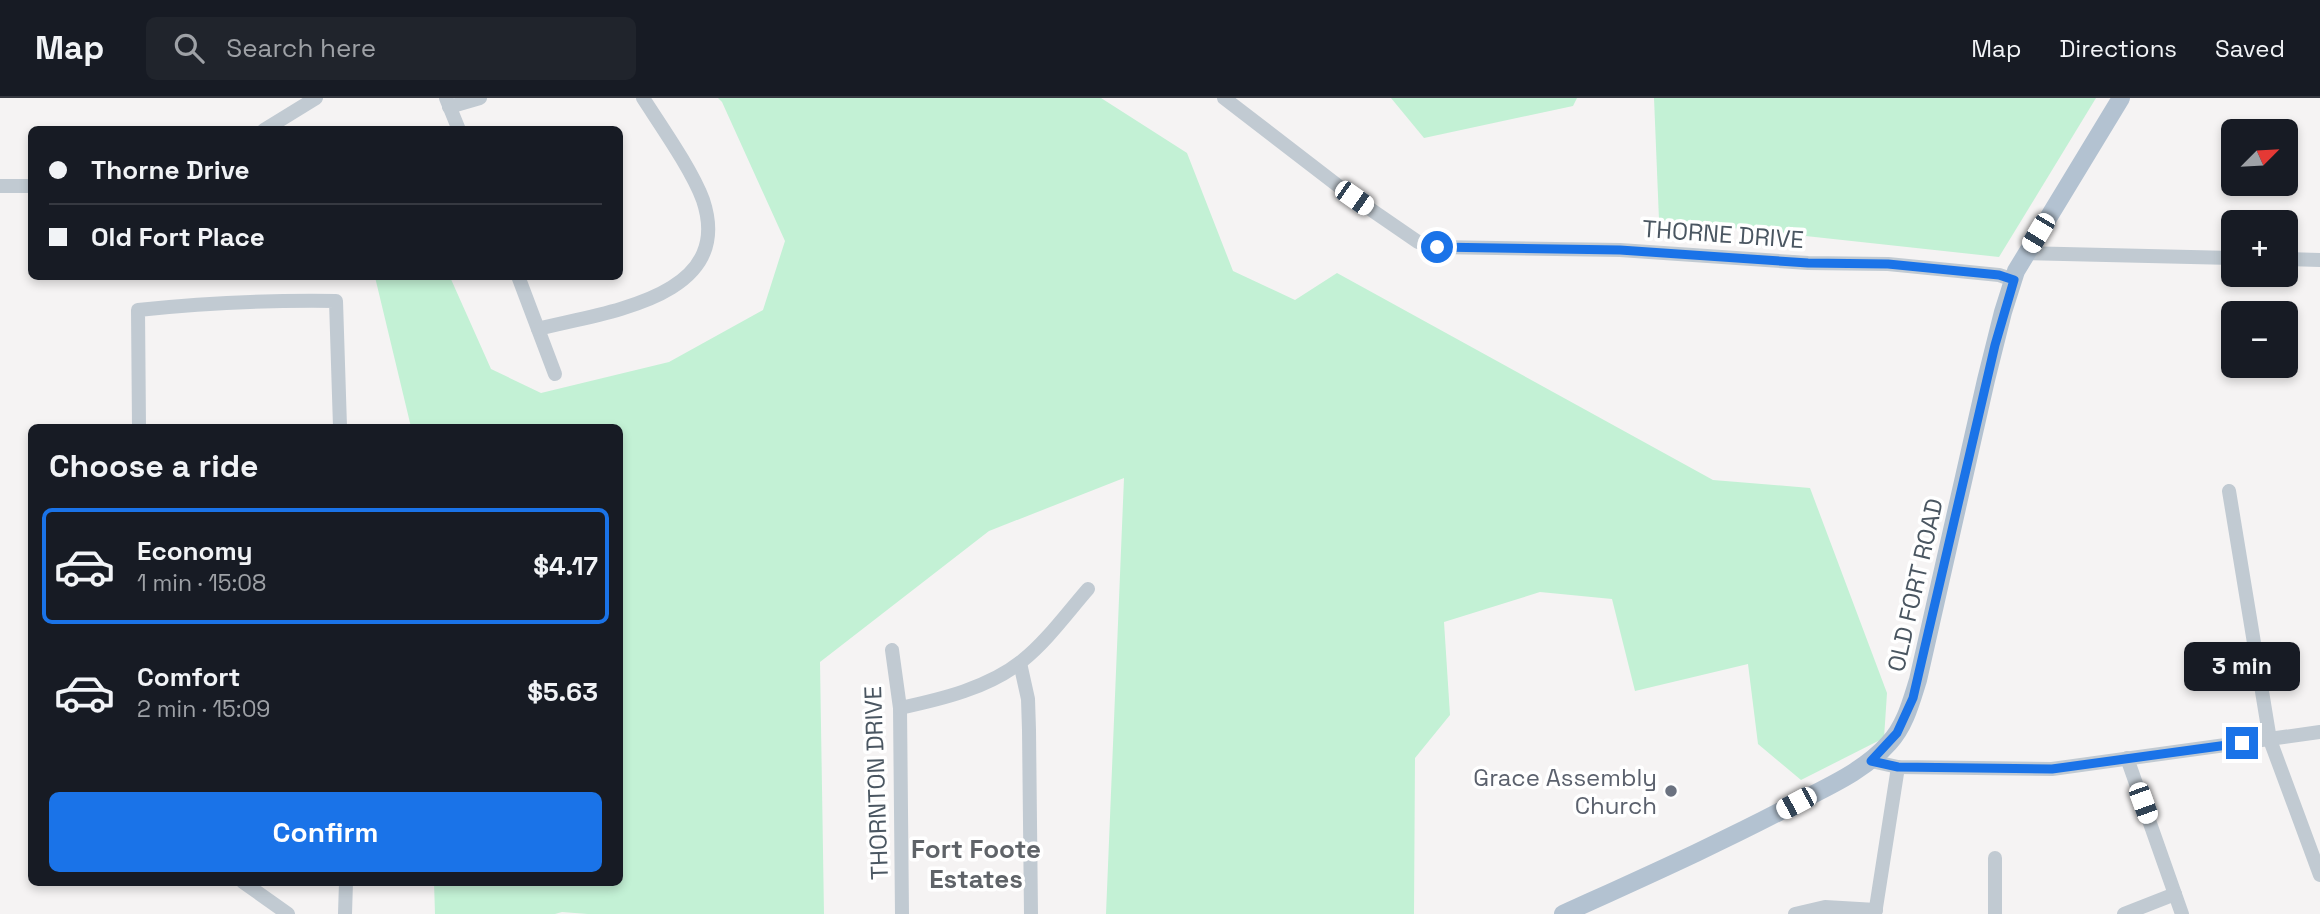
<!DOCTYPE html>
<html lang="en">
<head>
<meta charset="utf-8">
<style>
	:root { --surface:#171b24; --page:#20242c; --text:#f1f3f6; --muted:#9ea1a6; --line:#363941; --accent:#1a73e8 }
	body { margin:0; font-family:"Space Grotesk",sans-serif; background:var(--page); color:var(--text); height:100vh; display:flex; flex-direction:column; font-size:26px; white-space:nowrap }
	* { box-sizing:border-box; margin:0 }
	p { font-size:23px; color:var(--muted) }
	.icon { flex:none; width:38px; height:38px; fill:none; stroke:currentColor; stroke-width:2; stroke-linecap:round; stroke-linejoin:round }
	.map { position:relative; flex:1; overflow:hidden }
	.side { position:absolute; left:28px; top:326px; width:595px; height:462px; display:flex; flex-direction:column; background:var(--surface); border-radius:10px; box-shadow:0 4px 10px #0003 }
	.side>* { flex:none }
	.guide { position:absolute; left:28px; top:28px; width:595px; height:154px; border-radius:10px; box-shadow:0 4px 10px #0003; display:grid; align-content:center; height:154px; padding:0 21px; background:var(--surface) }
	.needle { width:46px; rotate:66deg }
	.controls { position:absolute; left:2221px; top:21px; display:grid; gap:14px }
	.controls a { display:grid; place-items:center; width:77px; height:77px; border-radius:10px; background:var(--surface); box-shadow:0 4px 10px #0003; font-size:35px }
	.end { position:absolute; width:32px; height:32px; margin:-16px; border:9px solid #1a73e8; background:#fff; box-shadow:0 0 0 4px #fff }
	.from { border-radius:50% }
	.bubble { position:absolute; height:49px; border-radius:10px; background:var(--surface); box-shadow:0 4px 10px #0003; font-size:23px; font-weight:700; line-height:49px; text-align:center }
	.car { position:absolute; width:21px; height:42px; margin:-21px -10px; border-radius:9px; box-shadow:0 0 5px 2px #0007; background:linear-gradient(#fff 24%,#345 0 40%,#fff 0 76%,#345 0 86%,#fff 0) }
	.guide b { display:flex; align-items:center; gap:24px; height:66px; font-size:26px }
	.guide b+b { border-top:2px solid var(--line) }
	.guide i { width:18px; height:18px; background:var(--text) }
	ul { padding:0; list-style:none }
	li { display:flex; align-items:center; gap:21px; height:116px; margin:0 14px 10px; padding:0 7px; border:4px solid transparent; border-radius:10px }
	li div { flex:1 }
	li b { display:block; font-size:26px }
	li em { font-style:normal; font-weight:700 }
	li.selected { border-color:var(--accent) }
	li>.icon { width:63px; height:63px; stroke-width:1.5 }
	h2 { padding:0 21px; font-size:32px; line-height:84px }
	.cta { display:flex; gap:14px; margin-top:auto; padding:14px 21px }
	.cta a { flex:1; height:80px; border-radius:10px; background:var(--accent); color:#fff; font-size:28px; font-weight:700; line-height:80px; text-align:center }
	header { display:flex; align-items:center; gap:42px; box-sizing:border-box; height:98px; padding:0 35px; background:var(--surface); border-bottom:2px solid var(--line) }
	header strong { font-size:33px }
	nav { display:flex; gap:38px; margin-inline-start:auto; font-size:24px }
	.search { width:490px; height:63px; background:var(--page); display:flex; align-items:center; gap:18px; box-sizing:border-box; padding:0 24px; border-radius:10px; color:var(--muted); font-size:26px }
	.map>svg:first-child { display:block }
	.green { fill:#c3f1d5 }
	.lines { fill:none; stroke-linecap:round; stroke-linejoin:round }
	.minor { stroke:#c1cad2; stroke-width:14 }
	.major { stroke:#b3c2d1; stroke-width:18 }
	.route { stroke:#1a73e8; stroke-width:9 }
	.worship-dot { fill:#6b7280; stroke:#fff; stroke-width:2.5 }
	.labels { text-anchor:middle; dominant-baseline:central; stroke-width:7; stroke-linejoin:round; paint-order:stroke }
	.street-label { font-size:24px; fill:#4a5661; stroke:#fff }
	.worship-label { font-size:24px; fill:#5b616d; stroke:#fff; text-anchor:end }
	.neighbourhood-label { font-size:26px; font-weight:bold; fill:#5f6368; stroke:#fff }
</style>
</head>
<body>
<header>
<strong>Map</strong>
<div class="search"><svg class="icon" aria-label="search" viewBox="0 0 24 24"><circle cx="10" cy="10" r="6"/><path d="M15 15l6 6"/></svg>Search here</div>
<nav><a>Map</a><a>Directions</a><a>Saved</a></nav>
</header>
<div class="map">
<svg width="2320" height="816" viewBox="0 0 2320 816">
	<rect width="100%" height="100%" fill="#f5f3f3"/>
	<g class="green">
		<polygon points="718,0 1101,0 1187,55 1233,173 1295,202 1337,175 1713,382 1810,390 1887,595 1884,640 1801,682 1758,646 1748,566 1635,593 1612,501 1540,494 1444,524 1450,617 1415,660 1414,816 1106,816 1124,380 989,433 820,564 824,816 588,816 562,814 555,816 435,816 434,784 620,784 620,329 411,329 375,179 450,179 491,271 541,295 669,264 763,212 785,143 722,4"/>
		<polygon points="1391,0 1577,0 1573,8 1424,40"/>
		<polygon points="1654,0 2096,0 1999,159 1659,122"/>
	</g>
	<g class="lines">
		<g class="minor">
			<polyline points="446,0 459,32"/>
			<polyline points="1224,0 1354,100 1418,144 1437,149 1620,152 1808,165 1888,166 1999,177 2014,182"/>
			<polyline points="449,9 480,0"/>
			<polyline points="264,32 316,0"/>
			<polyline points="0,88 32,88"/>
			<polyline points="2026,155 2233,160"/>
			<polyline points="2286,161 2320,162"/>
			<polyline points="518,178 555,276"/>
			<path d="M538 231C603 214 736 201 703 102 692 72 661 28 643 0"/>
			<path d="M139 329 138 212C205 205 270 202 336 203L340 329"/>
			<polyline points="2229,393 2270,642 2320,777"/>
			<polyline points="892,552 900,610 902,816"/>
			<polyline points="1020,565 1028,601 1029,632 1031,816"/>
			<path d="M900 610C942 601 988 590 1022 563 1047 543 1067 515 1088 491"/>
			<polyline points="2127,660 2182,816"/>
			<polyline points="1871,663 1898,669 2052,671 2320,634"/>
			<polyline points="1995,760 1995,816"/>
			<polyline points="243,784 288,816"/>
			<polyline points="345,816 346,784"/>
			<polyline points="1795,816 1825,809 1876,812"/>
			<polyline points="1875,816 1898,669"/>
			<polyline points="2124,816 2175,796"/>
		</g>
		<path class="major" d="M1563 816C1642 780 1723 744 1800 703 1831 687 1865 672 1889 645 1905 628 1911 604 1918 582L1986 282 2003 214 2016 173 2121 0"/>
	</g>
	<g class="lines">
		<polyline class="route" points="1437,149 1620,152 1808,165 1888,166 1999,177 2014,182 1995,247 1913,600 1897,635 1871,663 1898,669 2052,671 2242,645"/>
	</g>
	<circle class="worship-dot" cx="1671" cy="693" r="7"/>
	<g class="labels">
		<g class="street-label">
			<text transform="translate(1723 136) rotate(4)">THORNE DRIVE</text>
			<text transform="translate(1915 487) rotate(-77)">OLD FORT ROAD</text>
			<text transform="translate(876 685) rotate(-92)">THORNTON DRIVE</text>
		</g>
		<g class="worship-label">
			<text x="1657" y="679">Grace Assembly<tspan x="1657" dy="28">Church</tspan></text>
		</g>
		<g class="neighbourhood-label">
			<text x="976" y="751">Fort Foote<tspan x="976" dy="30">Estates</tspan></text>
		</g>
	</g>
</svg>
<div class="controls">
<a><svg class="needle" viewBox="-14 -14 28 28"><path d="M0-13l5 13h-10z" fill="#e53935"/><path d="M0 13l5-13h-10z" fill="#9ea1a6"/></svg></a>
<a>+</a>
<a>−</a>
</div>
<i class="end from" style="left:1437px;top:149px"></i>
<i class="end" style="left:2242px;top:645px"></i>
<div class="bubble" style="left:2184px;top:544px;width:116px">3 min</div>
<i class="car" style="left:1354px;top:100px;rotate:125deg"></i>
<i class="car" style="left:2038px;top:135px;rotate:211deg"></i>
<i class="car" style="left:1796px;top:705px;rotate:242deg"></i>
<i class="car" style="left:2143px;top:705px;rotate:160deg"></i>
<div class="guide">
<b><i class="from"></i>Thorne Drive</b>
<b><i></i>Old Fort Place</b>
</div>
<section class="side">
<h2>Choose a ride</h2>
<ul>
<li class="selected"><svg class="icon" aria-label="car" viewBox="0 0 24 24"><path d="M5 17H2v-5l4-1 3-4h7l3 4 3 1v5h-3M9 17h6M6 11h13"/><circle cx="7" cy="17" r="2"/><circle cx="17" cy="17" r="2"/></svg><div><b>Economy</b><p>1 min · 15:08</p></div><em>$4.17</em></li>
<li><svg class="icon" aria-label="car" viewBox="0 0 24 24"><path d="M5 17H2v-5l4-1 3-4h7l3 4 3 1v5h-3M9 17h6M6 11h13"/><circle cx="7" cy="17" r="2"/><circle cx="17" cy="17" r="2"/></svg><div><b>Comfort</b><p>2 min · 15:09</p></div><em>$5.63</em></li>
</ul>
<div class="cta"><a>Confirm</a></div>
</section>
</div>
</body>
</html>
